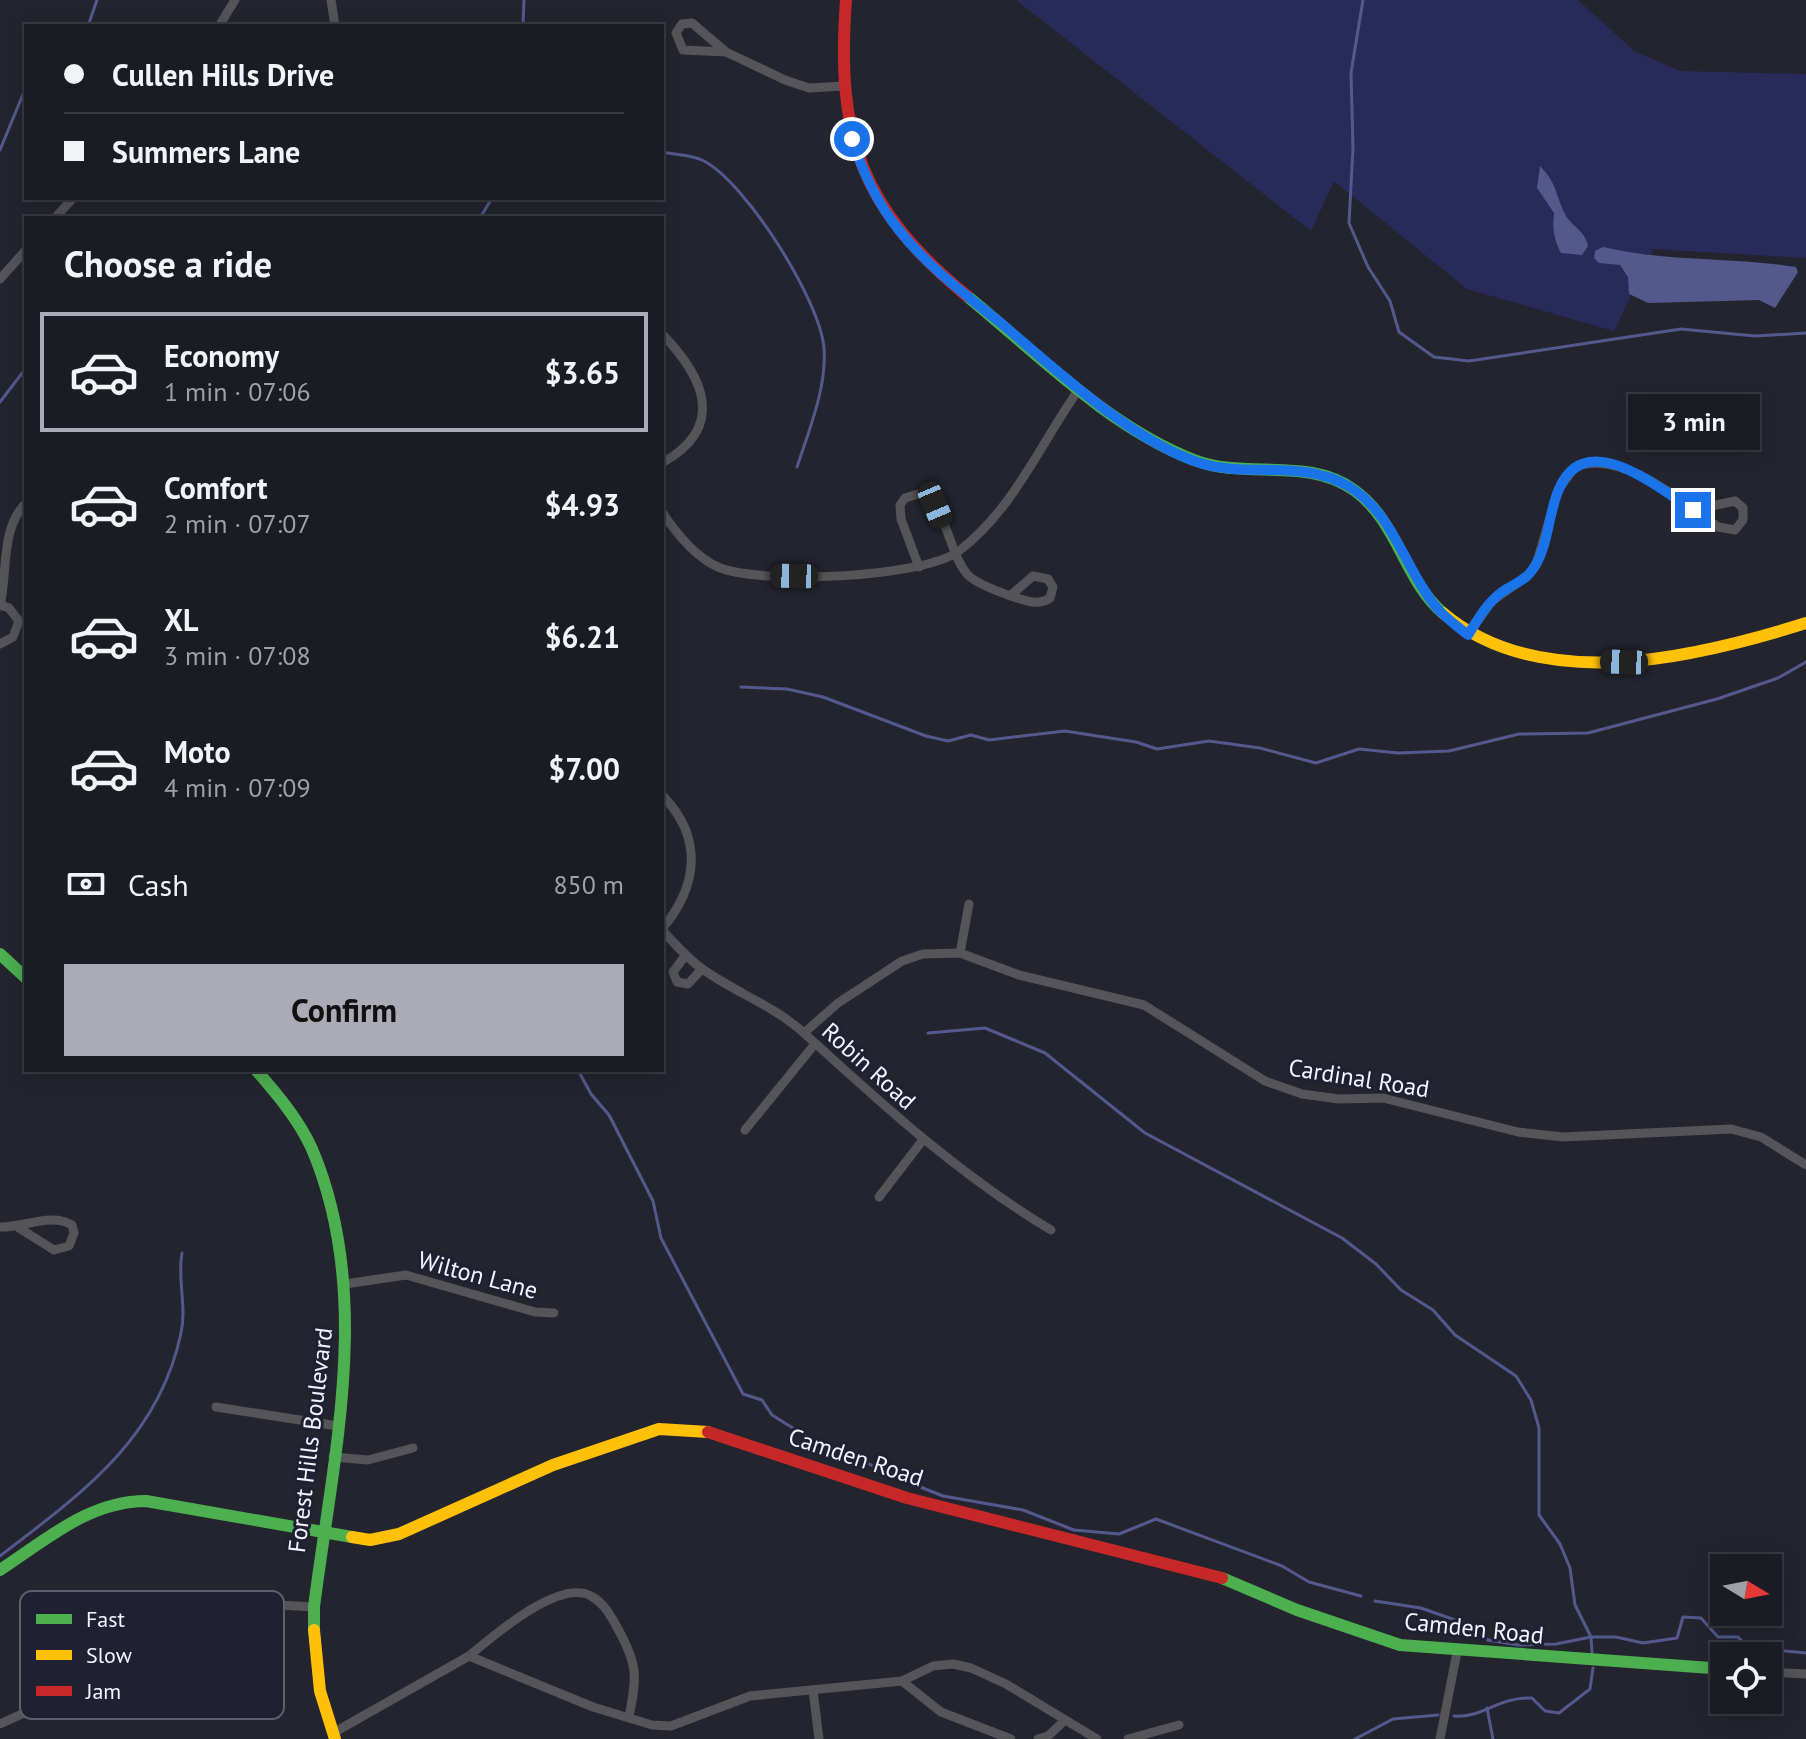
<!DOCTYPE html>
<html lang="en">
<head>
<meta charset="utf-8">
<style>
	:root { --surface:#1b1b23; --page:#282830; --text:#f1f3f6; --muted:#a0a1a6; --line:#393941; --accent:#aaabb6 }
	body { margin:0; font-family:"PT Sans",sans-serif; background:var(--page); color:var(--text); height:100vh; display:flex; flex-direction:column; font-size:30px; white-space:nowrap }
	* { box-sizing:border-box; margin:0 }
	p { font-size:26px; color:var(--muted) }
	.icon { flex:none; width:44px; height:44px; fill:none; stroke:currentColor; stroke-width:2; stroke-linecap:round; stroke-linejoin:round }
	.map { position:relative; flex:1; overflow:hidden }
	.panel { position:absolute; left:24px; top:216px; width:640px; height:856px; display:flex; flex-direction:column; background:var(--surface); border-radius:0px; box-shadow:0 4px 20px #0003,0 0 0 2px var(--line) }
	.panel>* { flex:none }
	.hud { position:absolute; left:24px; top:24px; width:640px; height:176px; border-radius:0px; box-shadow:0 4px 20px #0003,0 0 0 2px var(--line); display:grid; align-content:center; height:176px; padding:0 40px; background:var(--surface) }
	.needle { width:52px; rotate:100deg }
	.controls { position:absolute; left:1710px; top:1554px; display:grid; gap:16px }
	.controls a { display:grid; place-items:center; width:72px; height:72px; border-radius:0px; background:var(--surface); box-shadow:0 4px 20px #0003,0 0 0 2px var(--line); font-size:40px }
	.end { position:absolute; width:36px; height:36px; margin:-18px; border:10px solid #1a73e8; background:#fff; box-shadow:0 0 0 4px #fff }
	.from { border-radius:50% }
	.bubble { position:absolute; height:56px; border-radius:0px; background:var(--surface); box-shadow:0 4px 20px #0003,0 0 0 2px var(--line); font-size:26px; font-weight:700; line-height:56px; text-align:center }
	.car { position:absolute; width:24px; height:48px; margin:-24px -12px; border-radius:10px; box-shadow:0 0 6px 2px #0007; background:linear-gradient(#222 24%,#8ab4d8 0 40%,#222 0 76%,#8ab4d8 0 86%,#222 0) }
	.hud b { display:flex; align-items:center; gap:28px; height:76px; font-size:30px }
	.hud b+b { border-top:2px solid var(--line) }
	.hud i { width:20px; height:20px; background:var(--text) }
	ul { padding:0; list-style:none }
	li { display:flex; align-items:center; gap:24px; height:120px; margin:0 16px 12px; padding:0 24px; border:4px solid transparent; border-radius:0px }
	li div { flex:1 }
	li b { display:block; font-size:30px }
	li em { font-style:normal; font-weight:700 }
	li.on { border-color:var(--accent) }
	li>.icon { width:72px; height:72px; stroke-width:1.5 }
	h2 { padding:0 40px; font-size:36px; line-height:96px }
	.pay { display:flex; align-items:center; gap:20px; height:88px; padding:0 40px; font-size:30px }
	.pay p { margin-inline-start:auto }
	.cta { display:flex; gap:16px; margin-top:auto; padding:16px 40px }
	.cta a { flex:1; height:92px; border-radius:0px; background:var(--accent); color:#111; font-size:32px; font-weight:700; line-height:92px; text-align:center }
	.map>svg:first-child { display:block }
	.green { fill:#282b59 }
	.water { fill:#53598d }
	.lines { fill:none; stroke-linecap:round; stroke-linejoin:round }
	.stream { stroke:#53598d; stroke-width:3 }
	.street { stroke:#545459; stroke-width:9 }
	.fast { stroke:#4caf50; stroke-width:12 }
	.slow { stroke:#ffc107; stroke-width:12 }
	.jam { stroke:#c62828; stroke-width:12 }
	.route { stroke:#1a73e8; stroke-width:10 }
	.labels { text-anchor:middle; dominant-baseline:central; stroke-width:6; stroke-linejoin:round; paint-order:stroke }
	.street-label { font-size:24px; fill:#f2f4fe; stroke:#1f2133 }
	.key { fill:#1f2133; stroke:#5e6070; stroke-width:2 }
	.key-label { font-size:22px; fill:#f2f4fe }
</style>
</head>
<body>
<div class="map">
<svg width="1806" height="1739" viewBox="0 0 1806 1739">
	<rect width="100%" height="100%" fill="#24242f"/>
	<polygon class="green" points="1016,0 1578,0 1634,51 1680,71 1806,74 1806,258 1653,249 1614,331 1467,289 1334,181 1311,231"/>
	<g class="water">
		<path d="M1540 166C1559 186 1555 196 1566 216 1574 228 1585 231 1588 246L1582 255 1561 253C1554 240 1552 228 1554 213L1537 188Z"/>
		<path d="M1603 247C1667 262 1732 257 1796 267L1798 272 1775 308 1759 300 1648 303 1629 294 1628 277 1620 265 1599 263 1594 258 1595 251Z"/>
	</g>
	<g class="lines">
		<g class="stream">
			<polyline points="1363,0 1351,73 1353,148 1349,223 1368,267 1390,301 1399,332 1434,357 1469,361 1681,329 1755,336 1806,333"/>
			<polyline points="88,26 97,0"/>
			<polyline points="523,26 524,0"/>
			<polyline points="0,150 26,87"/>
			<path d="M662 152C675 155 692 154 704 161 746 183 820 300 824 348 827 387 809 430 797 467"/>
			<polyline points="480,218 492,198"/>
			<polyline points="0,402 26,368"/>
			<polyline points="741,687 787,689 823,697 926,736 948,741 971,735 989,740 1065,731 1136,742 1157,749 1209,741 1260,748 1316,763 1359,749 1398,753 1449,751 1519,734 1588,733 1717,699 1778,678 1806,662"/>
			<polyline points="928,1033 985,1028 1045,1053 1145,1133 1342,1238 1376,1264 1401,1290 1433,1310 1455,1335 1516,1376 1531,1400 1539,1428 1539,1515 1560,1544 1570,1568 1575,1605 1591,1637 1556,1644 1519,1645 1488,1640 1472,1626 1421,1608 1375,1601"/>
			<polyline points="578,1070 591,1094 609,1115 653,1201 661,1238 743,1394 762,1400 772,1415 820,1445 845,1450 885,1473 943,1496 1023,1510 1074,1530 1119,1534 1156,1519 1282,1566 1309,1582 1361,1596"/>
			<path d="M0 1556C81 1494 159 1439 181 1333 187 1306 177 1279 182 1253"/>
			<polyline points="1592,1653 1591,1637 1616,1637 1643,1643 1677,1638 1683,1617 1701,1618 1718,1637 1738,1637 1747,1647 1806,1653"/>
			<polyline points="1487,1708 1493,1739"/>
			<path d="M1454 1716C1484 1718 1497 1697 1532 1698L1545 1711 1559 1713 1590 1689 1593 1668"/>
			<polyline points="1355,1739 1393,1719 1438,1715"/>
		</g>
		<g class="street">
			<polyline points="331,0 335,26"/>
			<polyline points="219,26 235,0"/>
			<polyline points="726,52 683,50 676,33 682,24 692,23 726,52 785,80 809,88 844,86"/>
			<polyline points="55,218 73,198"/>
			<polyline points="0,279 26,250"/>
			<path d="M662 334C704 377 727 427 662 463"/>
			<path d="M662 512C676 533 695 557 718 567 759 585 923 578 959 551 1013 510 1041 443 1079 389"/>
			<path d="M919 567 901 519 900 505 905 498 918 494C946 499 949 557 969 576 979 585 1002 593 1014 597 1026 601 1039 606 1050 598L1053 587 1048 579 1033 576 1010 596"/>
			<path d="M0 606C8 572 0 529 26 503"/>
			<path d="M1468 635 1492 601 1528 576 1536 565 1558 490 1575 467C1621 449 1682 501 1718 527L1735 530 1743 520V508L1735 501 1693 510"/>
			<polyline points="0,644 13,637 19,621 9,608 1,605"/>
			<path d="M662 795C704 838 698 886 662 929"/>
			<path d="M662 930C674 943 686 957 701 968 734 992 773 1005 804 1033 883 1105 959 1175 1051 1230"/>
			<polyline points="960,953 969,904"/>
			<polyline points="685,956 673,972 677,982 688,984 702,969"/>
			<polyline points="804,1033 838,1003 902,961 923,954 960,953 1019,975 1144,1005 1265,1081 1302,1094 1339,1099 1383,1098 1518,1132 1563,1137 1731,1129 1761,1137 1806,1165"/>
			<polyline points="745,1130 814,1045"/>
			<polyline points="879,1197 922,1141"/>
			<path d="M0 1227C23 1228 51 1212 72 1225L74 1233 69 1246 54 1250 19 1228"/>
			<polyline points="345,1284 406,1275 535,1312 554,1313"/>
			<polyline points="216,1407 338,1426"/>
			<polyline points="333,1457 368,1460 413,1448"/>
			<path d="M469 1656C492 1637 559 1578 591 1596 604 1603 611 1616 618 1629 638 1665 637 1677 629 1717"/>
			<polyline points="1768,1672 1806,1674"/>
			<polyline points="902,1681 941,1712 1011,1739"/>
			<polyline points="813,1690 819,1739"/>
			<polyline points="0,1724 249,1612 279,1605 314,1607"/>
			<polyline points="333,1733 469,1656 593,1707 652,1725 671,1726 750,1696 902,1681 933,1666 953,1664 971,1668 1006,1684 1097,1739"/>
			<polyline points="1038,1739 1048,1736 1064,1721"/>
			<polyline points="1128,1739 1179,1725"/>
			<polyline points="1440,1739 1457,1652"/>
		</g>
		<g class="fast">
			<path d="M967 296C1038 354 1107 426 1194 460 1246 480 1307 456 1354 490 1398 521 1404 580 1443 613"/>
			<polyline points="0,954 26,978"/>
			<path d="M256 1070C277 1094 299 1120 312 1149 374 1295 333 1456 314 1607V1630"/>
			<path d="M0 1570C46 1540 89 1501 146 1501L352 1537"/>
			<polyline points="1222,1578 1297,1610 1400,1645 1724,1669"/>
		</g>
		<g class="slow">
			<path d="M1443 613C1541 695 1695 658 1806 623"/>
			<polyline points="352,1537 370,1540 399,1534 553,1465 659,1429 708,1432"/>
			<polyline points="314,1630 320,1691 335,1739"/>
		</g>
		<g class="jam">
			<path d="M846 0C836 136 860 208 967 296"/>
			<polyline points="708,1432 907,1498 1222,1578"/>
		</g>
	</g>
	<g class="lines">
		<path class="route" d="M852 139C863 173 877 203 899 230 928 267 966 295 1002 324 1056 370 1132 441 1200 463 1248 478 1302 459 1348 486 1393 513 1403 564 1433 603 1442 616 1456 625 1468 635 1478 619 1487 603 1502 592 1515 583 1527 580 1535 566 1549 543 1548 514 1559 489 1586 426 1658 488 1693 510"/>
	</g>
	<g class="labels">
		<g class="street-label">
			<text transform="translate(869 1066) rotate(42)">Robin Road</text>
			<text transform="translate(1359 1078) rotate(9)">Cardinal Road</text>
			<text transform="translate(478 1275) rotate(15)">Wilton Lane</text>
			<text transform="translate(310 1440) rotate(-83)">Forest Hills Boulevard</text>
			<text transform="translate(856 1457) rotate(18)">Camden Road</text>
			<text transform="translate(1474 1628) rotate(6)">Camden Road</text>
		</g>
	</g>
	<rect x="20" y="1591" width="264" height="128" rx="12" class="key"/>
	<rect x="36" y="1614" width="36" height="10" fill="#4caf50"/>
	<rect x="36" y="1650" width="36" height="10" fill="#ffc107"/>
	<rect x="36" y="1686" width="36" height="10" fill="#c62828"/>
	<g class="key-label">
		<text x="86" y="1627">Fast</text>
		<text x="86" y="1663">Slow</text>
		<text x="86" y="1699">Jam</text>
	</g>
</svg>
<div class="controls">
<a><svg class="needle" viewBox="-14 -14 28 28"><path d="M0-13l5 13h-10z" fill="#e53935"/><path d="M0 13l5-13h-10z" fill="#a0a1a6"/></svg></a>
<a><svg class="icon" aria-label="locate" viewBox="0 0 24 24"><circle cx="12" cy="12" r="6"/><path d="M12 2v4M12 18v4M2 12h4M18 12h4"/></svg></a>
</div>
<i class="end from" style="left:852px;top:139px"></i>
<i class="end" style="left:1693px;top:510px"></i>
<div class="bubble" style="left:1628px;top:394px;width:132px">3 min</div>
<i class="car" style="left:935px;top:505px;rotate:157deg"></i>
<i class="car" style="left:794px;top:576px;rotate:271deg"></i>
<i class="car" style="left:1624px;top:662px;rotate:272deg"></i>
<div class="hud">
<b><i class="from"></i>Cullen Hills Drive</b>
<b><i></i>Summers Lane</b>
</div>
<section class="panel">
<h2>Choose a ride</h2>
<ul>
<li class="on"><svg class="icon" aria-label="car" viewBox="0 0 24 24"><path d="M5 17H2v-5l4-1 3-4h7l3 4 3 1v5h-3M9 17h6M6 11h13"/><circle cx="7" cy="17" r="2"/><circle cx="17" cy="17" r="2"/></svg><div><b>Economy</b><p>1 min · 07:06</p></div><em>$3.65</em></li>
<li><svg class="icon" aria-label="car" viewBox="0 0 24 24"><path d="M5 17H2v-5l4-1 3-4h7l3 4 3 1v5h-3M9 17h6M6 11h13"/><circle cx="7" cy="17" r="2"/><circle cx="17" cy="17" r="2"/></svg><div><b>Comfort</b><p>2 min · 07:07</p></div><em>$4.93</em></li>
<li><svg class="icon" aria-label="car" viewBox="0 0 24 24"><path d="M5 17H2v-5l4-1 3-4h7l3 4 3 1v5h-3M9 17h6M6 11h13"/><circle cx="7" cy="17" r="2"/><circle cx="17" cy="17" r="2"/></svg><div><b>XL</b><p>3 min · 07:08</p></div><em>$6.21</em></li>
<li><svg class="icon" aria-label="car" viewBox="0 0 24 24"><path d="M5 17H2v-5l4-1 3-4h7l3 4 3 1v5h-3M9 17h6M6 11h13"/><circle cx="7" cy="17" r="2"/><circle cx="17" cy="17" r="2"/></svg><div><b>Moto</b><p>4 min · 07:09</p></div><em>$7.00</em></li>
</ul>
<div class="pay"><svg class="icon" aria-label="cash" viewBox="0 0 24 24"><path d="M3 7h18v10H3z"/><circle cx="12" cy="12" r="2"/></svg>Cash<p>850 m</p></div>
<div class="cta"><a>Confirm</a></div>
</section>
</div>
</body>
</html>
